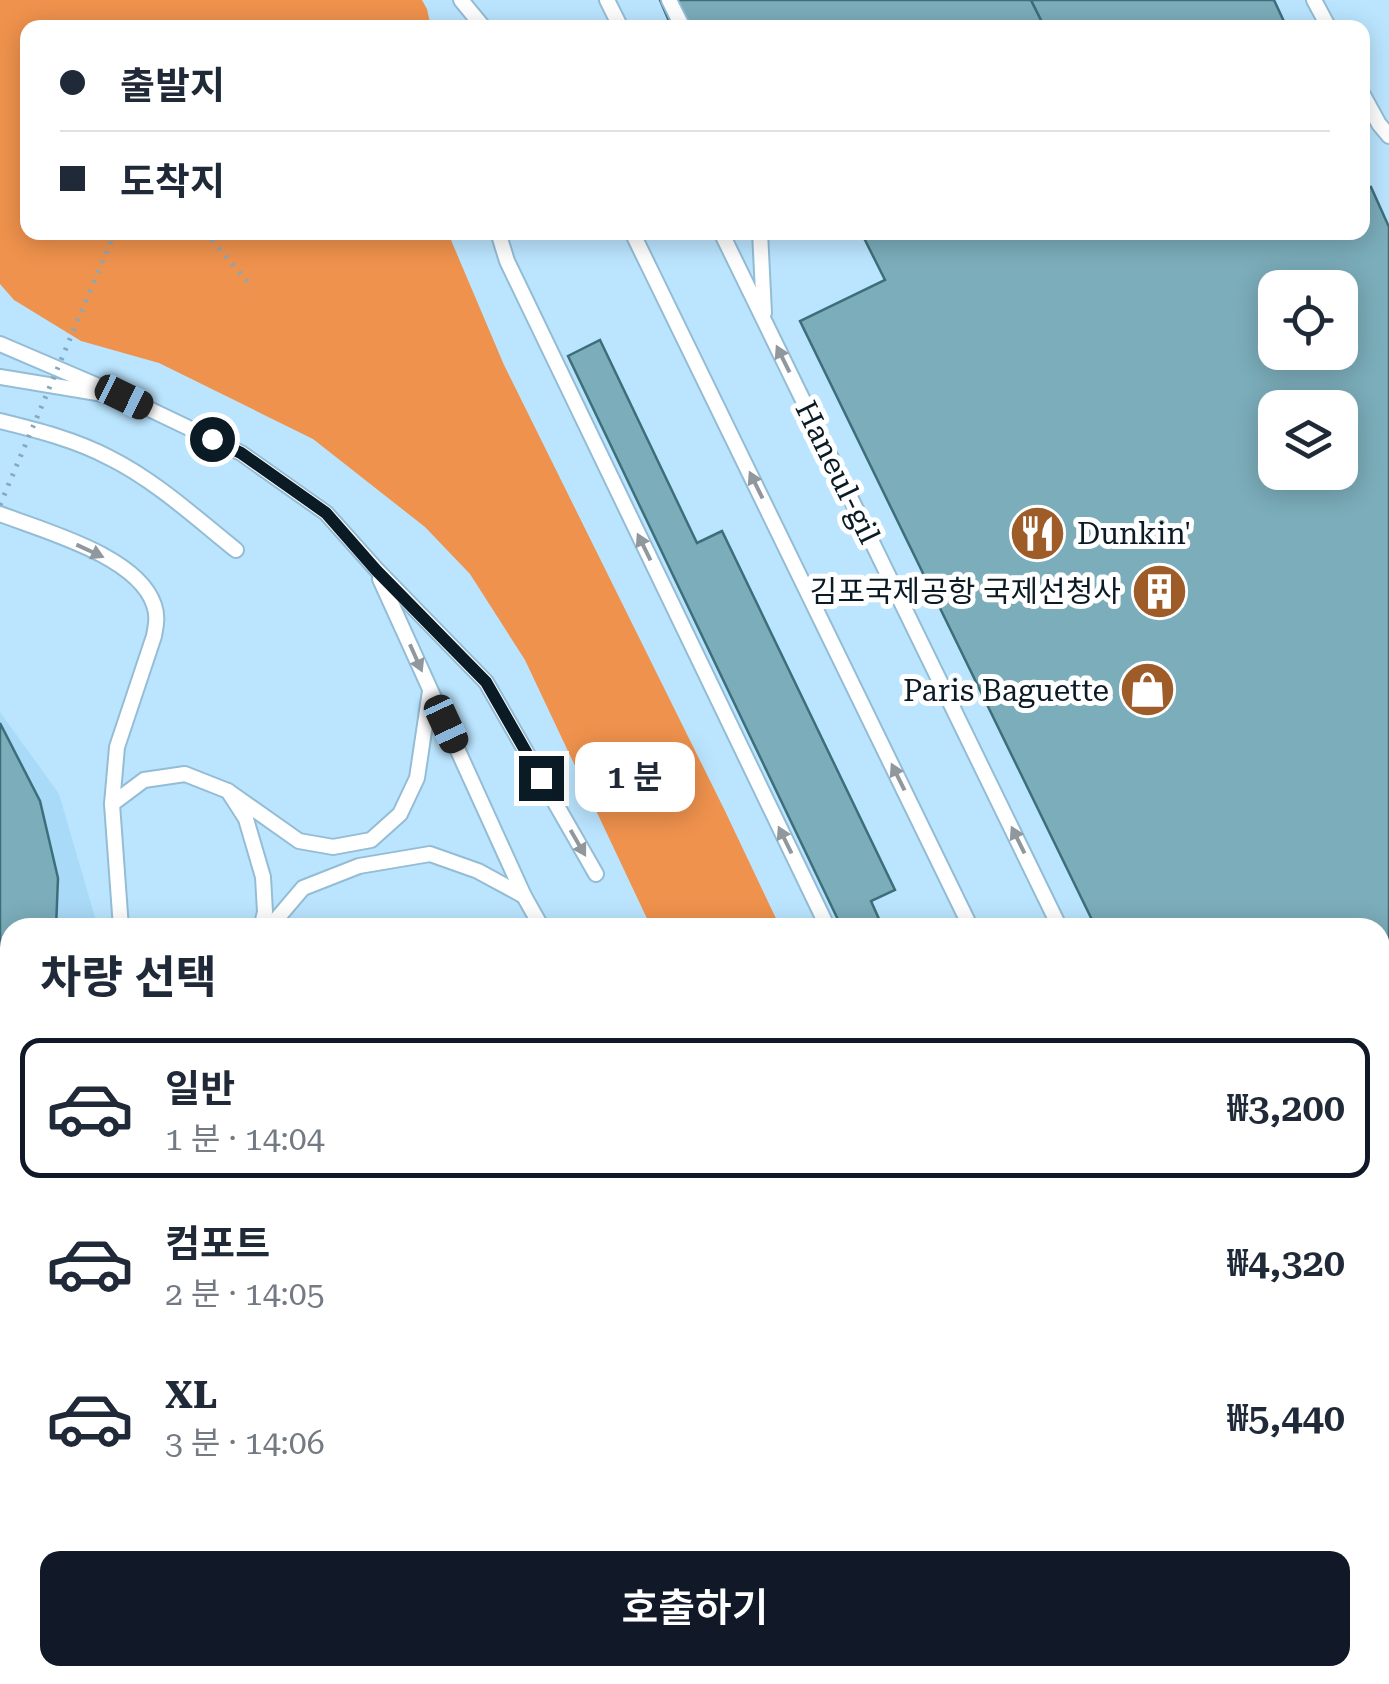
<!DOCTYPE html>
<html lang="ko">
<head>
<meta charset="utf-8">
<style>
	:root { --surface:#fff; --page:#f6f6f7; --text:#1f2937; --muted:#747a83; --line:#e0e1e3; --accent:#111827 }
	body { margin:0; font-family:"Roboto Serif","Noto Sans KR",serif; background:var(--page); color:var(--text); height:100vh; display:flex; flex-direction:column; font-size:38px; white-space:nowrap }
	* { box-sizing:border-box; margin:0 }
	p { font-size:32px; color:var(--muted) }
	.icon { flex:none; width:55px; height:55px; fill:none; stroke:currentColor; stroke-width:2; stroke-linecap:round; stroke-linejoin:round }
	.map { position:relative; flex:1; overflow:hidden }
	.details { position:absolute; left:0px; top:918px; width:1390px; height:768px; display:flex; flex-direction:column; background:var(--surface); border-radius:30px 30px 0 0; box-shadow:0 5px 25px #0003 }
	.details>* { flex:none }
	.guide { position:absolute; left:20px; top:20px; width:1350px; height:220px; border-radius:20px; box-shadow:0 5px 25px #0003; display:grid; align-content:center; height:220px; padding:0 40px; background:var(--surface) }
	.fabs { position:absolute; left:1258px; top:270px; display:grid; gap:20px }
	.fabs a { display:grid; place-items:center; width:100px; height:100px; border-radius:20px; background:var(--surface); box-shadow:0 5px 25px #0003; font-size:50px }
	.end { position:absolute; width:45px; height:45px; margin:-22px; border:12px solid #0b1b25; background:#fff; box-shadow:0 0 0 5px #fff }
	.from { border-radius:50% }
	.bubble { position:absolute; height:70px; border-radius:20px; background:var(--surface); box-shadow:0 5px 25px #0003; font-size:32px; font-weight:600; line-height:70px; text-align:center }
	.car { position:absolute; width:30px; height:60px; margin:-30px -15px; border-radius:12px; box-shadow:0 0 8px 2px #0007; background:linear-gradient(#222 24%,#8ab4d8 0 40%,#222 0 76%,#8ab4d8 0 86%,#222 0) }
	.guide b { display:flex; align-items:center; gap:35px; height:95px; font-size:38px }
	.guide b+b { border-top:2px solid var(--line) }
	.guide i { width:25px; height:25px; background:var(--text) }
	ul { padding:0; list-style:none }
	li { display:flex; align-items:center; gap:30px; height:140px; margin:0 20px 15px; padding:0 20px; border:5px solid transparent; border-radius:20px }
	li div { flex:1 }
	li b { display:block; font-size:38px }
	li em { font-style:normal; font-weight:600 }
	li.on { border-color:var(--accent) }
	li>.icon { width:90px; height:90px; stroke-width:1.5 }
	h2 { padding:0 40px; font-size:45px; line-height:120px }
	.cta { display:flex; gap:20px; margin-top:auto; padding:20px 40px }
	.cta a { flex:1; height:115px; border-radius:20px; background:var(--accent); color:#fff; font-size:40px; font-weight:600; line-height:115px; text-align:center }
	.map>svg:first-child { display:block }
	.built { fill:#a9daf8 }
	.green { fill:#ef924d }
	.building { fill:#7badba; stroke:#3d6f7b; stroke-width:2.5; fill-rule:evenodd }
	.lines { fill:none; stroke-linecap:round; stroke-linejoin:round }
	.lane-casing { stroke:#94bdd5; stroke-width:18 }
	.path { stroke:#86a8bd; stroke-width:5; stroke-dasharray:2.5 8; stroke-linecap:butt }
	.lane { stroke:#fff; stroke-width:14 }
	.path-bridge { stroke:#86a8bd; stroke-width:5; stroke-dasharray:2.5 8; stroke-linecap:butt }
	.oneway { fill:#91989d }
	.route { stroke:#0b1b25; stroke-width:12 }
	.labels { text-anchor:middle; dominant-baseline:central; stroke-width:10; stroke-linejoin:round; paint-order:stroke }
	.street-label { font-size:30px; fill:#0b1b25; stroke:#fff }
	.poi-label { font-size:30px; fill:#0b1b25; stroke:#fff; text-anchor:end }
</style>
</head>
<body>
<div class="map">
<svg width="1389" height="1684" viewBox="0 0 1389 1684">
	<rect width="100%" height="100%" fill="#bbe5ff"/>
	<polygon class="built" points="0,712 59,794 97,924 96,928 10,928 10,1214 0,1226"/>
	<g class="green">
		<polygon points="0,0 422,0 427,9 431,27 28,28 28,232 448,233 504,365 725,811 780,927 651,927 525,660 470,574 425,527 313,439 159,363 81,341 14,300 0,284"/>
		<polygon points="10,1494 10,1675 590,1675 589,1684 0,1684 0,1499"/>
		<polygon points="779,1675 1198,1675 1193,1684 780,1684"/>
	</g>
	<g class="building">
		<polygon points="660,0 1031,0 1045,28 672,28"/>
		<polygon points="1031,0 1274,0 1287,28 1045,28"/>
		<path d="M1371 187 1389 227V989L1380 985V928H1096L800 321 885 280 861 232H1362V189ZM1275 288H1340V352H1275ZM1275 408H1340V472H1275Z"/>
		<polygon points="600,340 697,543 722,531 895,890 871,901 883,928 842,928 568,356"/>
		<polygon points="0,723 40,801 58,878 56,928 10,928 10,1022 0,1019"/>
		<polygon points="0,1122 10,1128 10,1182 0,1193"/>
	</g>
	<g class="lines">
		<defs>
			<g id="lane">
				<polyline points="461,0 484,28"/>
				<polyline points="607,0 621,28"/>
				<polyline points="669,0 683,28"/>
				<polyline points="1314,0 1329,28"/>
				<polyline points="1362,93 1379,124 1389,136"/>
				<polyline points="498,232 507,261 828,928"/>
				<polyline points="632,232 971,928"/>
				<polyline points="721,232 1060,928"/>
				<polyline points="760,232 764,313"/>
				<polyline points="0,344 124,397 241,453 326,513 376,569 486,682 596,874"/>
				<polyline points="0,377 103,394"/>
				<path d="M0 421C37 430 76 440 110 458 156 481 196 518 236 550"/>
				<path d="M0 514C44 531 138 556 154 605 158 616 156 625 154 636L117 747 112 804 121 928"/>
				<polyline points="380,579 524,896 542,928"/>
				<polyline points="228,791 299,841 333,847 371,840 400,814 417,778 430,691"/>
				<polyline points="112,804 144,780 185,774 228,791 246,819 263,877 265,912 261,928"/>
				<polyline points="269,928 303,888 359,866 430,854 478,871 524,896"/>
				<polyline points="1380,1016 1389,1020"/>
				<polyline points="10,1240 6,1258 10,1270"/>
				<polyline points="1380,1263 1389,1282"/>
				<polyline points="1380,1344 1389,1339"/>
				<polyline points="1380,1570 1389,1588"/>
				<polyline points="1380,1661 1389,1681"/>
				<polyline points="730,1675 735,1684"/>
				<polyline points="1308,1675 1312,1684"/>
				<polyline points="1348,1675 1352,1684"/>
				<polyline points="632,1684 634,1675"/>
				<polyline points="676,1684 678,1675"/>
				<polyline points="1232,1684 1235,1675"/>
				<polyline points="1296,1684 1298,1675"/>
			</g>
		</defs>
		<use href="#lane" class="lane-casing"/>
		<g class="path">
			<polyline points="205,232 253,288"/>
			<polyline points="0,1469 10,1464"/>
			<polyline points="546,1684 549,1675"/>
		</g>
		<use href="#lane" class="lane"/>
		<polyline class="path-bridge" points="0,505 115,232"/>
	</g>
	<defs><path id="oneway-solid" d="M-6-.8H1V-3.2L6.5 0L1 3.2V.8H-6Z" transform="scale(2.5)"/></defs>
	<g class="oneway">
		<use href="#oneway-solid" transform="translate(783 359) rotate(-116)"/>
		<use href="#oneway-solid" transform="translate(756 485) rotate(-116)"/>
		<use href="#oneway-solid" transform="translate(644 547) rotate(-116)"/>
		<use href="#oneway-solid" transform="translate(90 551) rotate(25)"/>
		<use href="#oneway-solid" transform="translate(416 658) rotate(66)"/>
		<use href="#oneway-solid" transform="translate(898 777) rotate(-116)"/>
		<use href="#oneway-solid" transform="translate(785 840) rotate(-116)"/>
		<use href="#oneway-solid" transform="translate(1018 840) rotate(-116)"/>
		<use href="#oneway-solid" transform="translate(578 843) rotate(60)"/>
	</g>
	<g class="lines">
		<polyline class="route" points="212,439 241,453 326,513 376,570 486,682 541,778"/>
	</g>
	<defs>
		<symbol id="restaurant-disc" viewBox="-11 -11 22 22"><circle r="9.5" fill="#9e5c29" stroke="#fff"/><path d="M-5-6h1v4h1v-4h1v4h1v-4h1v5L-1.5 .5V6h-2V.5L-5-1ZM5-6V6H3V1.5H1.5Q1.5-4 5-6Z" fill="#fff"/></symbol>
		<symbol id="building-disc" viewBox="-11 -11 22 22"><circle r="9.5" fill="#9e5c29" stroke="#fff"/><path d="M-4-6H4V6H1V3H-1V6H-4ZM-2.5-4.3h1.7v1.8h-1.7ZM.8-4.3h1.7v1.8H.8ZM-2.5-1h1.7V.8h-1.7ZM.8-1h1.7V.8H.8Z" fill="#fff"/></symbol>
		<symbol id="shop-disc" viewBox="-11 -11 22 22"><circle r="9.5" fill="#9e5c29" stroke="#fff"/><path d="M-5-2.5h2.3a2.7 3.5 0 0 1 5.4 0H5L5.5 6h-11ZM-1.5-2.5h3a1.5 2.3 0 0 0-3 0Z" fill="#fff"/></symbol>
	</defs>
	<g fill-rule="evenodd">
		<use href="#restaurant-disc" x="1006" y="502" width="63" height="63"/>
		<use href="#building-disc" x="1128" y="560" width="63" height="63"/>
		<use href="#shop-disc" x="1116" y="658" width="63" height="63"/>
	</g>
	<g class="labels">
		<g class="street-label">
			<text transform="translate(838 472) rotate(64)">Haneul-gil</text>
		</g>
		<g class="poi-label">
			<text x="1077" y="533" text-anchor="start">Dunkin'</text>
			<text x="1121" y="591">김포국제공항 국제선청사</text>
			<text x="1109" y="690">Paris Baguette</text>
		</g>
	</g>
</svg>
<div class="fabs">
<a><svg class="icon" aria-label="locate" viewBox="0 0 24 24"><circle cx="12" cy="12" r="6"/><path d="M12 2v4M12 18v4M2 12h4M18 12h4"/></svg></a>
<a><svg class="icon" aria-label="layers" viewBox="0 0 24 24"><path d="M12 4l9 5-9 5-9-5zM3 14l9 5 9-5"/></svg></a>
</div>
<i class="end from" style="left:212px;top:439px"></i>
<i class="end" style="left:541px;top:778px"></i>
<div class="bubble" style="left:575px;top:742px;width:120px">1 분</div>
<i class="car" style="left:124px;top:397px;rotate:116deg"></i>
<i class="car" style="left:446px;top:724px;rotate:155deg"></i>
<div class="guide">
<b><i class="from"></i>출발지</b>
<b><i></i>도착지</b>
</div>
<section class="details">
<h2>차량 선택</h2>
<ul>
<li class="on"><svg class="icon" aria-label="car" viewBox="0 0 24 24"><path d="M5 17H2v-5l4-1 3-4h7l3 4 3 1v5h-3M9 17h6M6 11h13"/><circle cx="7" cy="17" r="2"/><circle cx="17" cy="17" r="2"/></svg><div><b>일반</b><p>1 분 · 14:04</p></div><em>₩3,200</em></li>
<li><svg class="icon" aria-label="car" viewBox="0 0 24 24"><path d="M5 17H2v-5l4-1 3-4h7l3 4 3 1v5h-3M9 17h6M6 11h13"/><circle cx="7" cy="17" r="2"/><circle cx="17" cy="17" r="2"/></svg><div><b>컴포트</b><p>2 분 · 14:05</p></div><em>₩4,320</em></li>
<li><svg class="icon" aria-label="car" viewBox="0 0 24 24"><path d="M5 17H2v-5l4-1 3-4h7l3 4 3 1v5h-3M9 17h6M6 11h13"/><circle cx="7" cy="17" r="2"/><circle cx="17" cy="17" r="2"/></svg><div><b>XL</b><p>3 분 · 14:06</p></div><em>₩5,440</em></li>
</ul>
<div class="cta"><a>호출하기</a></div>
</section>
</div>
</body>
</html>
